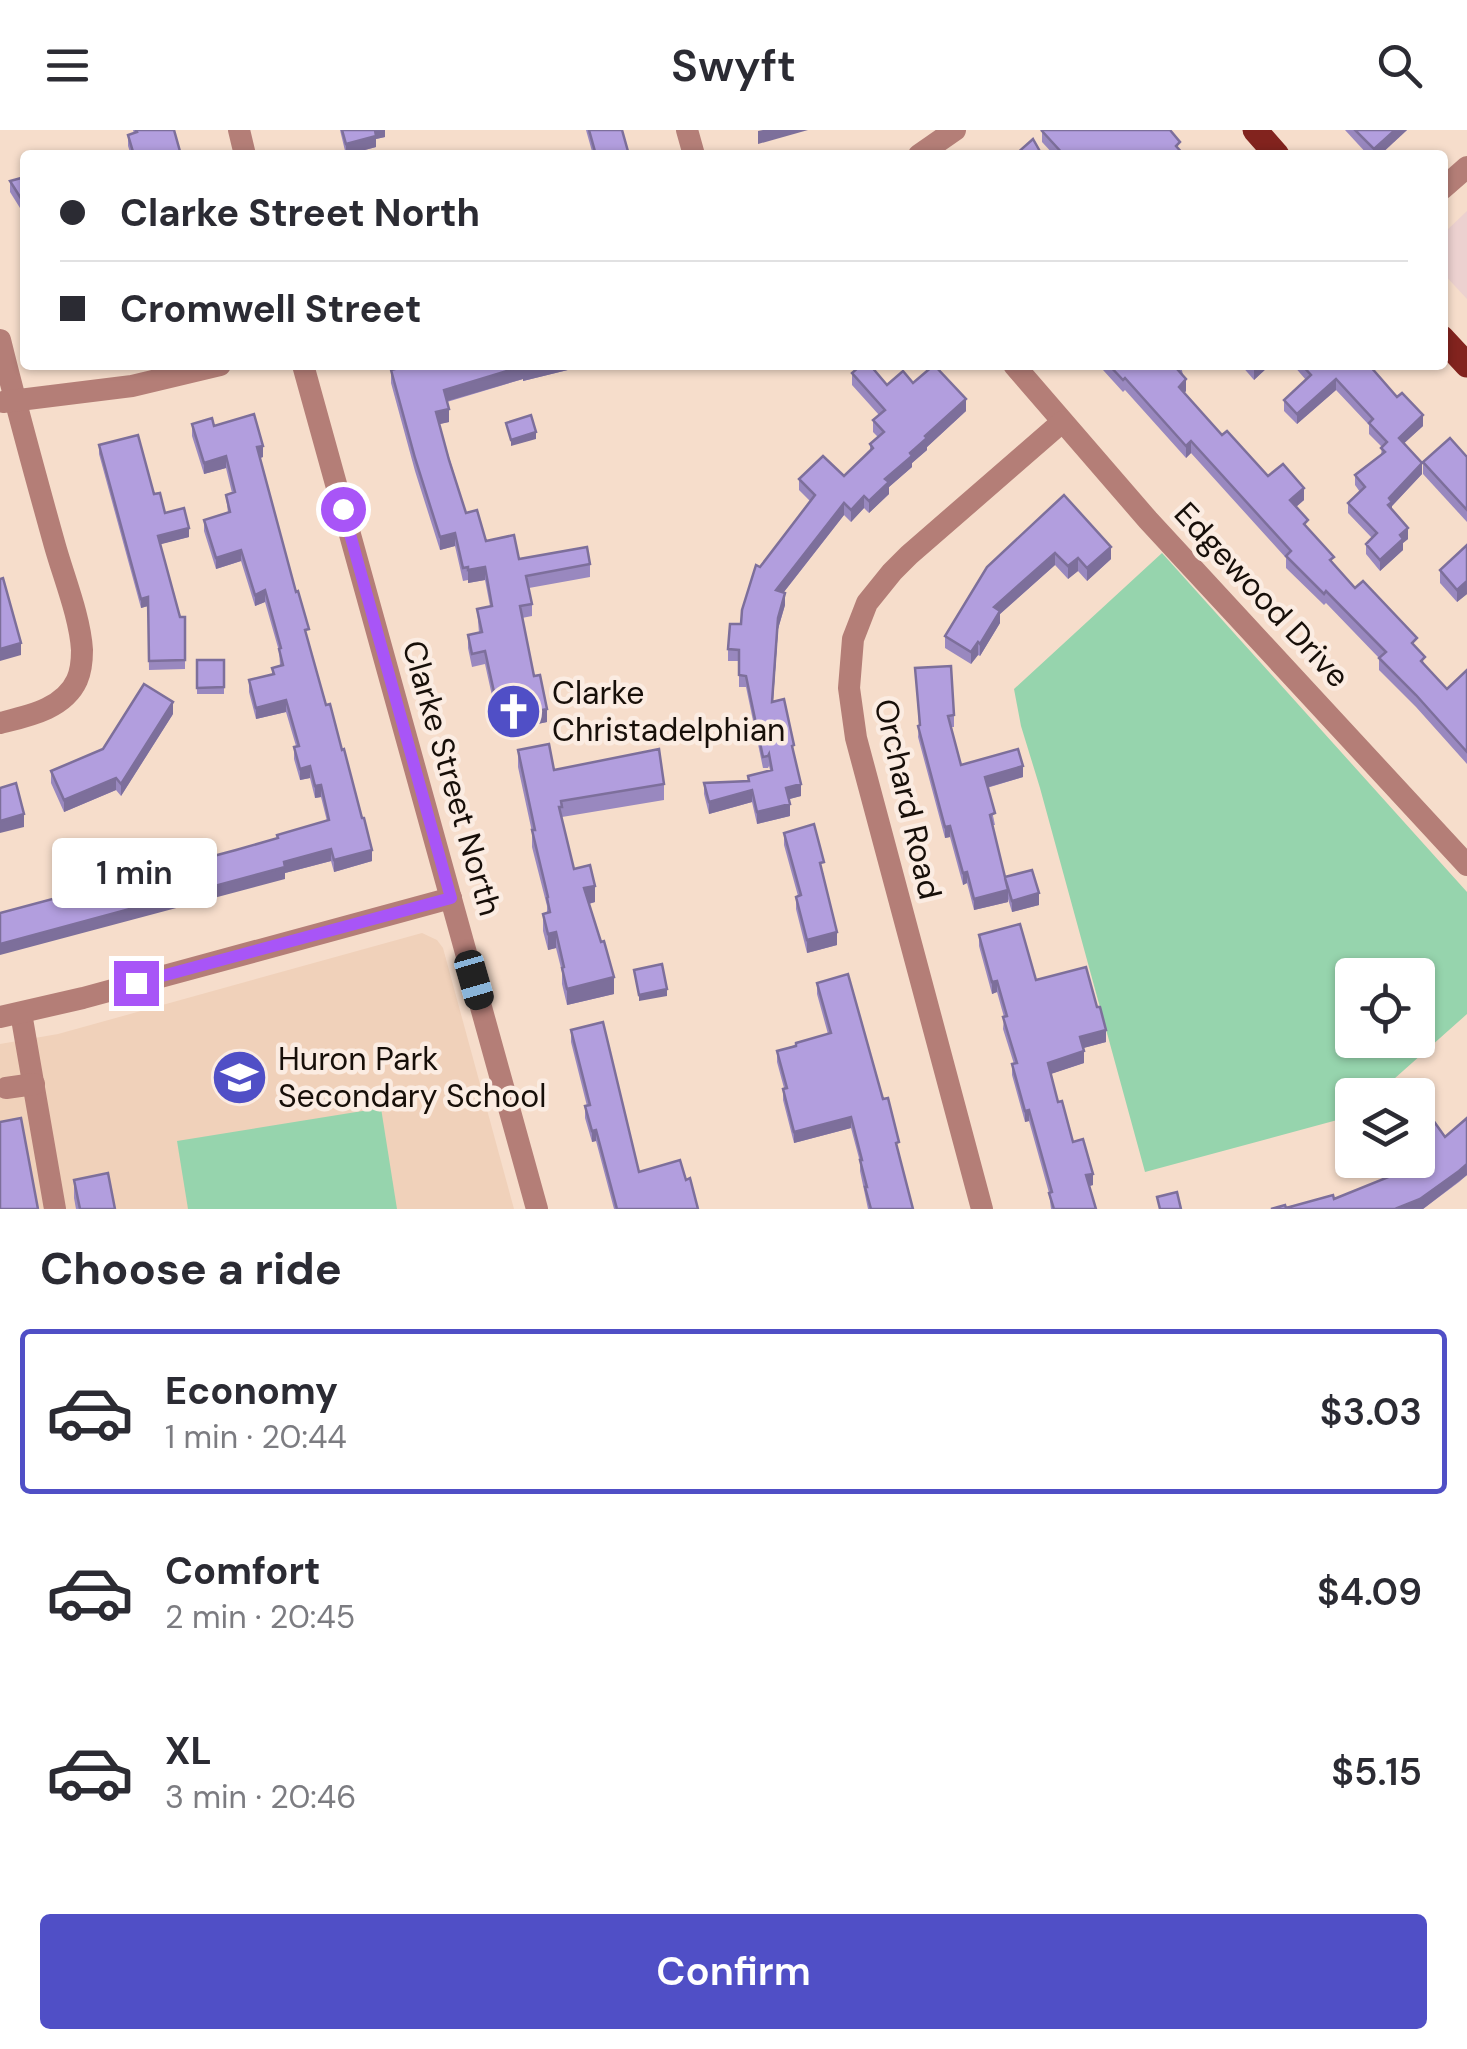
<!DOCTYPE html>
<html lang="en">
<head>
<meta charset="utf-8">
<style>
	:root { --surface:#fff; --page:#f2f2f3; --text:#2b2b33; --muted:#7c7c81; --line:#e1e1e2; --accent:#504fc6 }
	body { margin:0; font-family:"DM Sans",sans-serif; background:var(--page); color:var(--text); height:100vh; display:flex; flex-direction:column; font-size:38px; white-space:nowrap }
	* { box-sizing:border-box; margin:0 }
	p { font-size:32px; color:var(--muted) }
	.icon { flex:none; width:55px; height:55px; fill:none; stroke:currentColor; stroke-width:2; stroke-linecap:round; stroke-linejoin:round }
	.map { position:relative; height:1079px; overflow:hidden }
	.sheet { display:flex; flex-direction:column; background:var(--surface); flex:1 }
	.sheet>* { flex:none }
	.top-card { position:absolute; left:20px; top:20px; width:1428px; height:220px; border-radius:10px; box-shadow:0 2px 8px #0004; display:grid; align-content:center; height:220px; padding:0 40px; background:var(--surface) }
	.fabs { position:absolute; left:1335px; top:828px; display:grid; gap:20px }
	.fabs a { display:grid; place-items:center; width:100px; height:100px; border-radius:10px; background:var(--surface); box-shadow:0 2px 8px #0004; font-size:50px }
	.end { position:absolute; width:45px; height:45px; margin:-22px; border:12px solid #a855f7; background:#fff; box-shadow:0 0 0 5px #fff }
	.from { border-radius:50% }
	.bubble { position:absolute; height:70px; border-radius:10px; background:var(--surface); box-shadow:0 2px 8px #0004; font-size:32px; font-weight:600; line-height:70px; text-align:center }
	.car { position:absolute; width:30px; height:60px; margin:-30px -15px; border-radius:12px; box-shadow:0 0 8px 2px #0007; background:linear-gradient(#222 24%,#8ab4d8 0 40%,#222 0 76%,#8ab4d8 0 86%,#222 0) }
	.top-card b { display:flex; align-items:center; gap:35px; height:95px; font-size:38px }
	.top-card b+b { border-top:2px solid var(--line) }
	.top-card i { width:25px; height:25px; background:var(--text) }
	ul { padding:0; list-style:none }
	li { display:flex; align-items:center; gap:30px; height:165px; margin:0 20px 15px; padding:0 20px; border:5px solid transparent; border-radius:10px }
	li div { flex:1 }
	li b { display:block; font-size:38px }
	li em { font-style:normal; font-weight:600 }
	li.selected { border-color:var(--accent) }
	li>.icon { width:90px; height:90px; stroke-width:1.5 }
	h2 { padding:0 40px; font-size:45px; line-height:120px }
	.primary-button { display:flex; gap:20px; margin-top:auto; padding:20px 40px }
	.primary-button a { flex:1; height:115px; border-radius:10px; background:var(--accent); color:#fff; font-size:40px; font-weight:600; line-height:115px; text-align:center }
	header { display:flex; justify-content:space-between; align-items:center; height:130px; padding:0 40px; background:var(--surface); font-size:45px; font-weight:600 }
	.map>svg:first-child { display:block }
	.commercial { fill:#ecd1d0 }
	.built { fill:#f0d1ba }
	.green { fill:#96d4ad; fill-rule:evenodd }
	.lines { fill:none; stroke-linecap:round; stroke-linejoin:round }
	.minor { stroke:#b47e77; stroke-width:22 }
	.major { stroke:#82231e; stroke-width:25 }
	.wall { fill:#9988bf }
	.shaded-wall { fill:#7d6f9b }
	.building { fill:#b29ede; stroke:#7d6f9b; stroke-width:2.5 }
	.route { stroke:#a855f7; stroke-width:12 }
	.labels { text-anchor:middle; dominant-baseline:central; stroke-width:9; stroke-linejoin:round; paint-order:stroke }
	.street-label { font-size:32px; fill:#170f09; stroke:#fbece2 }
	.poi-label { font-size:32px; fill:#170f09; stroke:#fbece2; text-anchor:start }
</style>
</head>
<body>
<header><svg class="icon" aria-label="menu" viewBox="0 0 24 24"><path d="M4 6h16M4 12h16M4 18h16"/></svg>Swyft<svg class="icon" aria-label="search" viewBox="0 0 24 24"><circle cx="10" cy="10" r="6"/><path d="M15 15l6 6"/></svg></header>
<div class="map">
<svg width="1467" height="1079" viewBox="0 0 1467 1079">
	<rect width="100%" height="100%" fill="#f6ddcb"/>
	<polygon class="commercial" points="1467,81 1467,169 1442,142 1443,104"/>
	<polygon class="built" points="422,803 437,810 443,818 514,1079 0,1079 0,914 58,904"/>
	<g class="green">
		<path d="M1162 423 1467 762V884L1376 965H1352V986L1145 1042 1040 658 1021 596 1014 559ZM1418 845V910H1352V845Z"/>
		<polygon points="381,978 397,1079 188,1079 177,1011"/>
	</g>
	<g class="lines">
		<g class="minor">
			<polyline points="239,0 245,25"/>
			<polyline points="687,0 694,25"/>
			<polyline points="919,25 955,0"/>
			<polyline points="1442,59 1467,37"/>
			<path d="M0 210C17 279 36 348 55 416 64 448 80 487 82 520 82 530 81 541 77 550 64 579 28 586 0 593"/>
			<polyline points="303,235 537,1079"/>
			<polyline points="1014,235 1148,390 1467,735"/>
			<polyline points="3,272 132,256 220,235"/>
			<polyline points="21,883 55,1079"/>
			<polyline points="0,887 83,868 451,768"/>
			<polyline points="6,958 34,954"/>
			<polyline points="982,1079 856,608 849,558 853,509 867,473 892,442 909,425 1062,292"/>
		</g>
		<g class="major">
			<polyline points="1255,0 1277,25"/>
			<polyline points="1442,208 1467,235"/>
		</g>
	</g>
	<g class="wall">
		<polygon points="133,0 174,0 181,25 131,25 128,16 128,5 134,3"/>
		<polygon points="340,0 385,0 385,7 376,9 376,17 346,25"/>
		<polygon points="586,0 622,0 629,25 593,25"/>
		<polygon points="1345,0 1407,0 1380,25 1368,25"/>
		<polygon points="1042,1 1180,20 1184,25 1054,25 1042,12"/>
		<polygon points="25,47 25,86 10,62 10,51"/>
		<polygon points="588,235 523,251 523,249 447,272 449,292 439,294 466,383 486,411 519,429 590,434 590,447 529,458 532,474 532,486 522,488 534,546 547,592 500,602 485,534 472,537 468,518 468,505 479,503 477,479 490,476 485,450 468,453 468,450 463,451 455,416 440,420 415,341 391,253 391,240"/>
		<polygon points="1103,235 1181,235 1186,261 1184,263 1222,305 1268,346 1304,370 1296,377 1308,399 1334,434 1355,458 1417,519 1425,535 1447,559 1467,540 1467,634 1416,577 1379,540 1379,528 1326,473 1324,475 1286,438 1286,428 1191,323 1186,328 1125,260 1123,262 1103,240"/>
		<polygon points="1241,235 1270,235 1254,250"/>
		<polygon points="1293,235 1369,235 1423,296 1404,313 1422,344 1392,376 1392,380 1408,409 1403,413 1403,420 1380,441 1366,424 1366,414 1372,408 1348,383 1348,373 1360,362 1355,355 1355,345 1381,325 1382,317 1369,304 1369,295 1336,260 1297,294 1284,281 1284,270 1306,250"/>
		<polygon points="852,243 887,255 913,253 966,281 927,317 927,320 912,333 912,337 889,357 889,364 869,383 864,378 851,392 844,385 784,462 785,475 778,499 773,572 794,626 801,666 789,669 790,686 757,694 752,672 709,684 704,664 704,653 748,651 748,646 770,640 769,636 768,638 763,638 746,557 739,557 739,531 728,531 728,519 741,494 760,437 810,371 799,360 799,349 844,346 870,321 870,314 878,307 873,302 873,290 879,285 852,255"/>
		<polygon points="192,294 214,296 263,327 260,328 308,511 372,731 334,742 331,731 285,743 285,749 277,708 327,691 321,667 315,668 310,648 300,650 294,629 294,617 296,616 286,582 256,589 249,562 249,550 272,544 272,538 280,535 279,521 265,472 255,476 241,431 216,439 204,401 204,390 228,383 226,365 232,363 226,338 204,344 192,306"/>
		<polygon points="99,315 154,364 165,383 189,407 160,414 180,487 185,487 185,539 149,540 148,476 141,478 99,324"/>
		<polygon points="1467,327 1467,392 1423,344 1423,332"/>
		<polygon points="1064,365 1111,429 1087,451 1078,441 1068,449 1055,435 1000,484 1000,493 980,526 978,525 971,534 945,518 945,506"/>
		<polygon points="1467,415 1467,464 1457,472 1440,453 1440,440"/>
		<rect x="197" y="530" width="27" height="34"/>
		<polygon points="915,538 954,585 954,597 951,597 961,635 1023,647 987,658 995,695 992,695 1005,747 1039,775 1012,782 1008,769 1008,772 974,780 967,753 963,755 950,707 945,708 918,607 919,595"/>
		<polygon points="173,584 121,666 116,660 64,682 51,653 51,641 103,619"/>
		<polygon points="518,620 554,640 664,654 664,670 562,687 574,739 595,772 589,774 614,864 567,875 562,854 562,842 556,818 548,820 543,801 543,784 547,783 547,776 532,717 532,702 518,637"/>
		<polygon points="784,703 824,744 823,745 837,815 807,823 796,779 796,767 798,766 784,715"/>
		<polygon points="979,805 1036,850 1106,912 1083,918 1084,933 1050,944 1058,972 1073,1012 1093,1055 1089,1056 1096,1079 1051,1079 1049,1063 1029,991 1025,992 1012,945 1012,934 1014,934 1003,899 1004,887 997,862 992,864 979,816"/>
		<polygon points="817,853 883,969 899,1023 913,1079 868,1079 860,1041 860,1032 851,998 794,1013 783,970 783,959 784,958 777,932 777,921 828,904 817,864"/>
		<polygon points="571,900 639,1042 686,1050 698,1079 614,1079 596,1011 592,1012 585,988 585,976 587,976 571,912"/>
		<polygon points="1418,969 1445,1007 1467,988 1467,1045 1459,1052 1423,1079 1271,1079 1334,1069 1397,1044 1397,1036 1419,1020"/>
		<polygon points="74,1050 115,1079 76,1079 74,1068"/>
	</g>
	<g class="shaded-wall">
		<polygon points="374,0 385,0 385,7 376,9 376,17 346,25 346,14"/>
		<polygon points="763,0 808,0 758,14 758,1"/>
		<polygon points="1395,0 1407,0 1380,25 1374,25 1374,19"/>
		<polygon points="535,235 588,235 523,251 523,238"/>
		<polygon points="659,235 674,235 659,239"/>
		<polygon points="1258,235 1270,235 1254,250 1254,239"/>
		<polygon points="523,236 523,249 444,272 444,260"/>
		<polygon points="1186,249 1186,261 1179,269 1179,257"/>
		<polygon points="1336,249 1336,260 1297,294 1297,284"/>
		<polygon points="966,269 966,281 927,317 927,320 912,333 912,337 889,357 889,364 869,383 869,371 885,349 925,306"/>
		<polygon points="449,279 449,292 436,295 436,282"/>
		<polygon points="1423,285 1423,296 1399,318 1399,308"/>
		<polygon points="536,302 536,309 511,316 511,310"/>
		<polygon points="1191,311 1191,323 1186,328 1186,316"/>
		<polygon points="263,316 263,327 257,329 257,317"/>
		<polygon points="226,326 226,338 204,344 204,333"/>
		<polygon points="1422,333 1422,344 1392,376 1392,383 1388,386 1389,368"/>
		<polygon points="1304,358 1304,370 1290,382 1290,370"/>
		<polygon points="864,366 864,378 851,392 851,380"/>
		<polygon points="844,373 844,385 776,472 776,460"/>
		<polygon points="189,398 189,407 158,415 158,406"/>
		<polygon points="1408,398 1408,409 1403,413 1403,420 1380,441 1380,430 1400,405"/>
		<polygon points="455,403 455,416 440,420 440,407"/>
		<polygon points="1111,417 1111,429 1087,451 1087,438"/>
		<polygon points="241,420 241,431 216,439 216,428"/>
		<polygon points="1055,423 1055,435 1000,484 1000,493 980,526 980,514 994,477"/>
		<polygon points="1078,428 1078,441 1068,449 1068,436"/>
		<polygon points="485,437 485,450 468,453 468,440"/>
		<polygon points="1467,451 1467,464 1457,472 1457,460"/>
		<polygon points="265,460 265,472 255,476 255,465"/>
		<polygon points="785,463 785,475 778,499 772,583 778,488"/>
		<polygon points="148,467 148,476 141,478 141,469"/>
		<polygon points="978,512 978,525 971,534 971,522"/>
		<polygon points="21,513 21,525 0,531 0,519"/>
		<polygon points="286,570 286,582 256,589 256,578"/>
		<polygon points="173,572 173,584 121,666 121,654"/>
		<polygon points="547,579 547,592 500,602 500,589"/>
		<polygon points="310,636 310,648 300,650 300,639"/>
		<polygon points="1023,636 1023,647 985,658 985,647"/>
		<polygon points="116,648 116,660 64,682 64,670"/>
		<polygon points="801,654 801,666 786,670 786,658"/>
		<polygon points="321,655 321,667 315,668 315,656"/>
		<polygon points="752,660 752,672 709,684 709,672"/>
		<polygon points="790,674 790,686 757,694 757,682"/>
		<polygon points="24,684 24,697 0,703 0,691"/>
		<polygon points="950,696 950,707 945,708 945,697"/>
		<polygon points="331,719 331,731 285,743 285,749 0,825 0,814"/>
		<polygon points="372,720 372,731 334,742 334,730"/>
		<polygon points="967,742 967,753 963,755 963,743"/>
		<polygon points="595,756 595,772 584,775 584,758"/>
		<polygon points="1008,760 1008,772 974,780 974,769"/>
		<polygon points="1039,763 1039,775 1012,782 1012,771"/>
		<polygon points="556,802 556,818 548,820 548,804"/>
		<polygon points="837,802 837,815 807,823 807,810"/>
		<polygon points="614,847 614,864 567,875 567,859"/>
		<polygon points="997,851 997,862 992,864 992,852"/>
		<polygon points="667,859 667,866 639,871 639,865"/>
		<polygon points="1106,900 1106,912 1080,919 1080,907"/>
		<polygon points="1084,921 1084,933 1048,945 1048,933"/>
		<polygon points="1029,980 1029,991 1025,992 1025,981"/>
		<polygon points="851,987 851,998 794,1013 794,1002"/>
		<polygon points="596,1000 596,1011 592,1012 592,1001"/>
		<polygon points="1467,1034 1467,1045 1423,1079 1395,1079"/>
		<polygon points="1093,1044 1093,1055 1086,1057 1086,1045"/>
	</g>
	<g class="building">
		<polygon points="136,0 174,0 181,25 134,25 128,5 137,2"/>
		<polygon points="342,0 375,0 376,6 346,14"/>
		<polygon points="589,0 622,0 629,25 596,25"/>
		<polygon points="1044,0 1170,0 1180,12 1176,16 1184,25 1064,25 1042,1"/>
		<polygon points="1355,0 1395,0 1374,19"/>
		<polygon points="1033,9 1042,25 1015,25"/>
		<polygon points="25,47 25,75 10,51"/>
		<polygon points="410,235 535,235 523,238 523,236 444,260 449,279 436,282 449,330 466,383 477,380 486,411 514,405 519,429 587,417 590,434 526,446 532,474 520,476 534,546 540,545 547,579 500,589 485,521 472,524 468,505 482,502 477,479 492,476 485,437 468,440 468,437 463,438 455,403 440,407 415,328 391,240"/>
		<polygon points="861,235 870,235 887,255 903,241 913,253 934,235 966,269 925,306 927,308 910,323 912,326 885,349 889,352 869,371 864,366 851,380 844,373 776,460 785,463 778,488 772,572 784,569 794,615 792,616 801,654 786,658 790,674 757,682 752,660 709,672 704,653 749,651 748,646 772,640 769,624 768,626 763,627 746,546 739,545 739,520 728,519 730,494 741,494 742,480 756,435 760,437 815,365 799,349 823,326 844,346 873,318 870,314 884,302 873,290 885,280 852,243"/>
		<polygon points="1109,235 1181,235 1182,236 1178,240 1186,249 1179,257 1222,305 1227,301 1268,346 1283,334 1304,358 1290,370 1308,390 1304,394 1334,427 1330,430 1355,458 1363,451 1417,508 1412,513 1425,527 1421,531 1447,559 1467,540 1467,622 1416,565 1379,528 1386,522 1326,461 1324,464 1286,426 1291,421 1191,311 1186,316 1125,248 1123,250"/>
		<polygon points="1302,235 1369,235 1397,267 1402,263 1423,285 1399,308 1422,333 1389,368 1392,372 1388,375 1408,398 1400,405 1403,409 1380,430 1366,414 1377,403 1348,373 1365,357 1355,345 1385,322 1381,318 1387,312 1369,293 1373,289 1336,249 1297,284 1284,270 1311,245"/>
		<polygon points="254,284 263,316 257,317 296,462 298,461 309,499 305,500 326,575 330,574 342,620 344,619 362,688 364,688 372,720 334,730 331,719 284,732 285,737 0,814 0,783 236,720 278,708 277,705 329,690 321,655 315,656 310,636 300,639 294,617 299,616 286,570 256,578 249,550 274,544 272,538 283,535 279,519 281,518 265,460 255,465 241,420 216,428 204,390 230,382 226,365 235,362 226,326 204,333 192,294 212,288 214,296"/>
		<polygon points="531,285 536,302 511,310 506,293"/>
		<polygon points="138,305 154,364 160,363 165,383 184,378 189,398 158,406 180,487 185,487 185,530 149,531 148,467 141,469 99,315"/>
		<polygon points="1450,308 1467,327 1467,380 1423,332"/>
		<polygon points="1064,365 1111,417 1087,438 1078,428 1068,436 1055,423 994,477 1000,481 980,514 978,512 971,522 945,506 987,437"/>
		<polygon points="1467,415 1467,451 1457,460 1440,440"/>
		<polygon points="3,448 21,513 0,519 0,449"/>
		<polygon points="197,530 224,530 224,557 197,558"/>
		<polygon points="951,536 954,585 948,586 961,635 1018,619 1023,636 985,647 995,683 990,685 1005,747 1032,740 1039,763 1012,771 1005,748 1008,760 974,769 967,742 963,743 950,696 945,697 918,596 920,595 915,538"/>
		<polygon points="144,554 173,572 121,654 116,648 64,670 51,641 103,619"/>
		<polygon points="549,614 554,640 659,619 664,654 561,671 562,677 559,677 574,739 590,735 595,756 584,758 601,812 604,811 614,847 567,859 562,838 564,837 556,802 548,804 543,784 550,782 547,768 548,767 532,700 535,700 518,620"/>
		<polygon points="16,653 24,684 0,691 0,658"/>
		<polygon points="814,694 824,732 820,733 837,802 807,810 796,767 801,765 784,703"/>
		<polygon points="1020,794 1036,850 1086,837 1097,877 1100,877 1106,900 1080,907 1084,921 1048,933 1058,972 1062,971 1073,1012 1083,1009 1093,1044 1086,1045 1096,1079 1054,1079 1049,1063 1052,1062 1029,980 1025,981 1012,934 1017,933 1003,887 1007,886 997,851 992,852 979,805"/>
		<polygon points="662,834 667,859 639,865 634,840"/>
		<polygon points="848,844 883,969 888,968 899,1012 896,1013 913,1079 871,1079 865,1057 867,1057 860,1030 862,1030 851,987 794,1002 783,959 787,958 777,921 796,916 796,913 831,903 817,853"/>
		<polygon points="603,892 639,1042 680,1030 686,1050 690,1048 698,1079 617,1079 596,1000 592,1001 585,976 590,975 571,900"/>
		<polygon points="1418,969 1445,1007 1467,988 1467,1034 1459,1041 1420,1069 1395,1079 1271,1079 1285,1075 1286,1078 1333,1065 1334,1069 1401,1042 1397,1036 1404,1030 1418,1030 1418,1020 1424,1016 1418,1006"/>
		<polygon points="21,988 38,1079 0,1079 0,992"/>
		<polygon points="108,1043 115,1079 80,1079 74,1050"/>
		<polygon points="1177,1062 1181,1079 1160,1079 1157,1067"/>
	</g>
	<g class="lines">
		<polyline class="route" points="136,853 451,768 343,379"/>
	</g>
	<defs>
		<symbol id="church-disc" viewBox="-11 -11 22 22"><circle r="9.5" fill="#504fc6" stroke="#fbece2"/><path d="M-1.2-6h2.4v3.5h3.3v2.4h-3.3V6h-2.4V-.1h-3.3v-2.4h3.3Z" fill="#fff"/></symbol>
		<symbol id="school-disc" viewBox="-11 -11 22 22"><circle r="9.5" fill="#504fc6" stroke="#fbece2"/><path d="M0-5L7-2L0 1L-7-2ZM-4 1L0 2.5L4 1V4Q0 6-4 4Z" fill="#fff"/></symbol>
	</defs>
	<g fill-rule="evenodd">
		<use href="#church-disc" x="482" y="550" width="63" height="63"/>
		<use href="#school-disc" x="208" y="916" width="63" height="63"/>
	</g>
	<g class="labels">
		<g class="street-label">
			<text transform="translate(1262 465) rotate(47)">Edgewood Drive</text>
			<text transform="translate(452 648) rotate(74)">Clarke Street North</text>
			<text transform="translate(908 669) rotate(77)">Orchard Road</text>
		</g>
		<g class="poi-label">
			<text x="552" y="563">Clarke<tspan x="552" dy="37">Christadelphian</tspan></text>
			<text x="278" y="929">Huron Park<tspan x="278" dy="37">Secondary School</tspan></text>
		</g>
	</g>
</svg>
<div class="fabs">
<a><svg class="icon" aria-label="locate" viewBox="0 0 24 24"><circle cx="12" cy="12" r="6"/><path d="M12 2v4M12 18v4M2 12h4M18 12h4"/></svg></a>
<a><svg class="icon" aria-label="layers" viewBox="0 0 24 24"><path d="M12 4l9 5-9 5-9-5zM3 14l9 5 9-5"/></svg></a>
</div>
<i class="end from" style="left:343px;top:379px"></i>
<i class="end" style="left:136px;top:853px"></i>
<div class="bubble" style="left:52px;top:708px;width:165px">1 min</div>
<i class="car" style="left:474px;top:850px;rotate:164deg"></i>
<div class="top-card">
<b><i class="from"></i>Clarke Street North</b>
<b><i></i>Cromwell Street</b>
</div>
</div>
<section class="sheet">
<h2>Choose a ride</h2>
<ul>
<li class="selected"><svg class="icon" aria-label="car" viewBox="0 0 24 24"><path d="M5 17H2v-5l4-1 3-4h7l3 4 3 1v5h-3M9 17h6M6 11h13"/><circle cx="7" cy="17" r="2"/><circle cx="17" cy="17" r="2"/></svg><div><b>Economy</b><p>1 min · 20:44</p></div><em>$3.03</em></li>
<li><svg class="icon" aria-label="car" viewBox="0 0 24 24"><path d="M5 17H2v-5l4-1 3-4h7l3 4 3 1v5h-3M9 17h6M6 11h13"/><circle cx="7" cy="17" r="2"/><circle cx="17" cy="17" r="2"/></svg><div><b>Comfort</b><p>2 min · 20:45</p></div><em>$4.09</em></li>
<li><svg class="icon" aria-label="car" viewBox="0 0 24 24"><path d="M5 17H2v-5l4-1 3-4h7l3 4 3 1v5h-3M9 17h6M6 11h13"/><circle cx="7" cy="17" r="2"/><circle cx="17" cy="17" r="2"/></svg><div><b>XL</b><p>3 min · 20:46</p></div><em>$5.15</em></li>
</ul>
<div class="primary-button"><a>Confirm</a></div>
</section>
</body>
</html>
